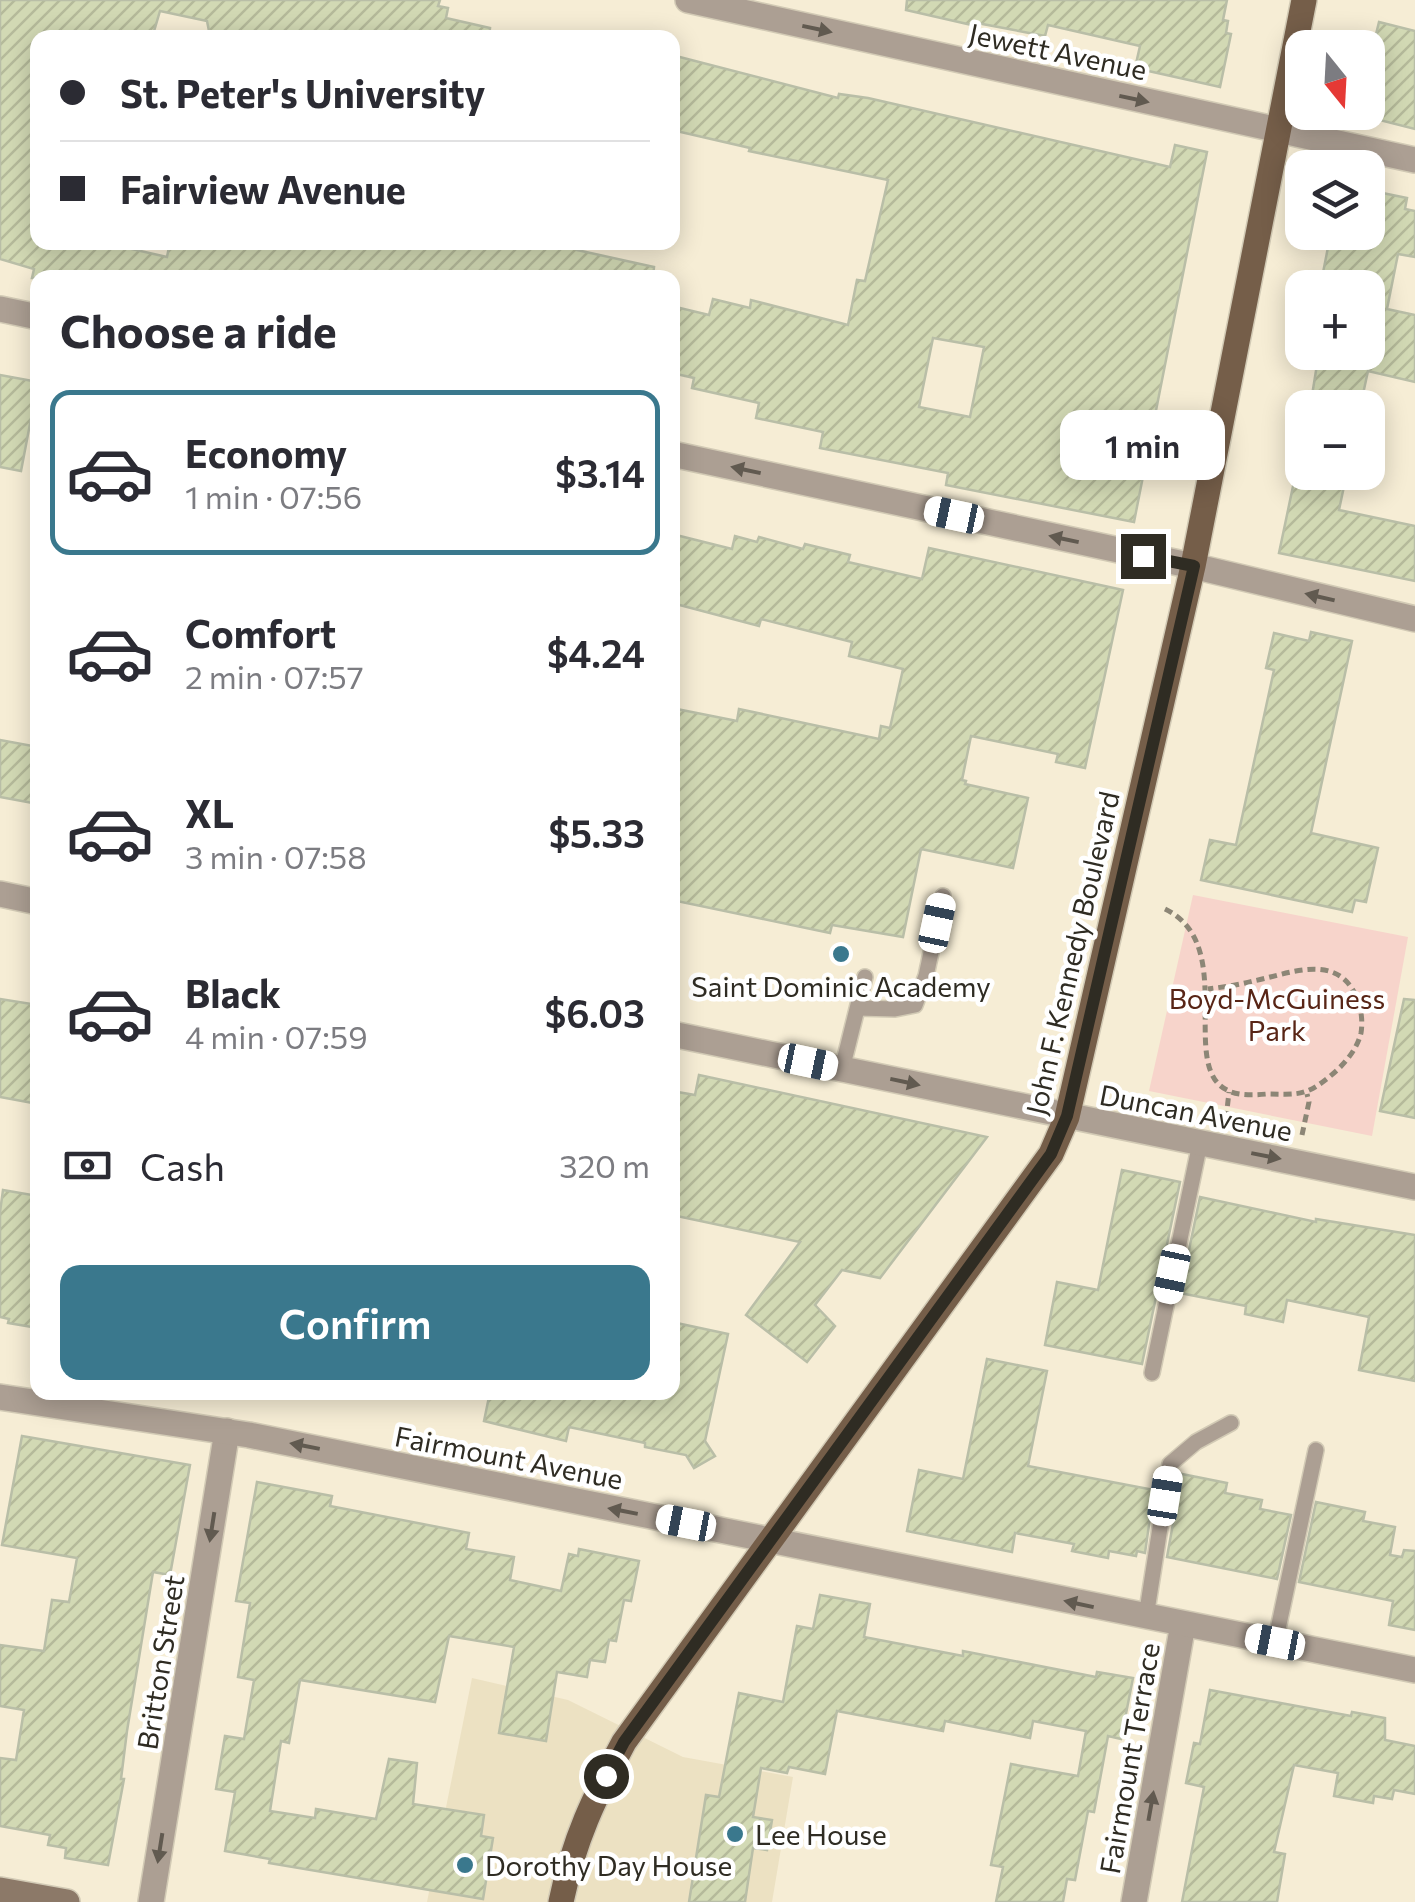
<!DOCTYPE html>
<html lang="en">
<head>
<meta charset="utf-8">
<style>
	:root { --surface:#fff; --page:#f7f7f7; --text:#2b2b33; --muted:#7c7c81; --line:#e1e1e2; --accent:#3a788d }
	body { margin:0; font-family:Commissioner,sans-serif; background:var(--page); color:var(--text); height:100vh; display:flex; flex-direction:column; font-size:38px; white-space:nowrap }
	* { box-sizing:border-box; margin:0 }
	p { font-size:32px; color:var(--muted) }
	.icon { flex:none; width:55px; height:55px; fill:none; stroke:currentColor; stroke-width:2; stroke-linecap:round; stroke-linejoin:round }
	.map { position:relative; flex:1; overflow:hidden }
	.drawer { position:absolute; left:30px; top:270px; width:650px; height:1130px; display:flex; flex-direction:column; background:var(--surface); border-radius:20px; box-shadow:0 5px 25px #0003 }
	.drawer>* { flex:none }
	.banner { position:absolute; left:30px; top:30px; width:650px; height:220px; border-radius:20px; box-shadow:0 5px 25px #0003; display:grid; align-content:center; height:220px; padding:0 30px; background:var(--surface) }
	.needle { width:65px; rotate:162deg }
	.tools { position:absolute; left:1285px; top:30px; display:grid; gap:20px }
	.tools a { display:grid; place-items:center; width:100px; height:100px; border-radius:20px; background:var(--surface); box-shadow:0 5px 25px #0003; font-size:50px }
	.end { position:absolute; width:45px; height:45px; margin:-22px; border:12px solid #2f2c23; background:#fff; box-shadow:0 0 0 5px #fff }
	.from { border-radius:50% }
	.bubble { position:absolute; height:70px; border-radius:20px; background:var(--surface); box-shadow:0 5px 25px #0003; font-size:32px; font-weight:600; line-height:70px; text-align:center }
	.car { position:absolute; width:30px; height:60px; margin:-30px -15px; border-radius:12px; box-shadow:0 0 8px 2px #0007; background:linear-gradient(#fff 24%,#345 0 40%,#fff 0 76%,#345 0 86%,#fff 0) }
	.banner b { display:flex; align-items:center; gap:35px; height:95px; font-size:38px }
	.banner b+b { border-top:2px solid var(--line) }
	.banner i { width:25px; height:25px; background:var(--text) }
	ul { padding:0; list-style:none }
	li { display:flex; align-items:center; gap:30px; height:165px; margin:0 20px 15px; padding:0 10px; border:5px solid transparent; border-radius:20px }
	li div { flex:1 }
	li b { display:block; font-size:38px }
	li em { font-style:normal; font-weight:600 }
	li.active { border-color:var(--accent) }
	li>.icon { width:90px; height:90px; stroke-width:1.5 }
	h2 { padding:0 30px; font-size:45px; line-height:120px }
	.pay { display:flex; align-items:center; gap:25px; height:110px; padding:0 30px; font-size:38px }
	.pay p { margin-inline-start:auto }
	.cta { display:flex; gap:20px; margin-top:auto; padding:20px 30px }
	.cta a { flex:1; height:115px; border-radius:20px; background:var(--accent); color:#fff; font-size:40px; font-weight:600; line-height:115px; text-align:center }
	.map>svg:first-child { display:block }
	.built { fill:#ece1c2 }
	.green { fill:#f7d4cb }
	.building { fill:url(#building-hatch); stroke:#b9bea7; stroke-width:2.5; fill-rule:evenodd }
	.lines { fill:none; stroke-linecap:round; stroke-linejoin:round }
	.service-casing { stroke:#d2cab5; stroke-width:18 }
	.minor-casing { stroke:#d2cab5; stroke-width:28 }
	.tertiary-casing { stroke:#d2cab5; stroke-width:28 }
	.secondary-casing { stroke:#d2cab5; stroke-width:28 }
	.primary-casing { stroke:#d2cab5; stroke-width:28 }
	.path { stroke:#8c8676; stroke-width:5; stroke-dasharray:8 5; stroke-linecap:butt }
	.service { stroke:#ac9f93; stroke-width:15 }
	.minor { stroke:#ac9f93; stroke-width:25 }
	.tertiary { stroke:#ac9f93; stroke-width:25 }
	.secondary { stroke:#8c7968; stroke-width:25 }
	.primary { stroke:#755e49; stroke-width:25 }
	.oneway { fill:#615a50 }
	.route { stroke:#2f2c23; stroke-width:12 }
	.poi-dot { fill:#3a788d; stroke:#fff; stroke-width:4 }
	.labels { text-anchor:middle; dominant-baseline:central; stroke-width:9; stroke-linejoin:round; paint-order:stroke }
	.street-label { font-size:28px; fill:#2f2c23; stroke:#fff }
	.poi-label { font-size:28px; fill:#2f2c23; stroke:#fff; text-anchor:start }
	.park-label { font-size:28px; fill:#582516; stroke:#fff }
</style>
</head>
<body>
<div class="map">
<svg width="1415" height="1902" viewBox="0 0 1415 1902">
	<defs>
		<pattern id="building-hatch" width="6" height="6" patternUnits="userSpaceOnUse" patternTransform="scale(2.5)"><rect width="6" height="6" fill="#d2d9b4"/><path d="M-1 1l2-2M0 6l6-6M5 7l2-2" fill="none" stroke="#b5ba9a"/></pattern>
	</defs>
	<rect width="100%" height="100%" fill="#f6edd5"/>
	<polygon class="built" points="472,1678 568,1700 683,1757 793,1777 772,1902 427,1902"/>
	<polygon class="green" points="1193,895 1408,937 1372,1136 1149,1091"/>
	<g class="building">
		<polygon points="0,0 440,0 438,6 448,8 446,18 490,28 489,38 234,38 209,31 207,21 160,11 152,38 38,38 38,242 101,242 167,257 170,242 578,242 577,250 654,267 653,278 32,278 34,269 0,259"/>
		<polygon points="907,0 1227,0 1223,20 1228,21 1226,33 1231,34 1220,87 1135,68 1140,46 1048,25 1045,36 977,23 976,26 906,10"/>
		<polygon points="1379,22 1415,31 1415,129 1368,117 1368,67"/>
		<path d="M672 55 838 98 839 94 868 98 1170 167 1175 145 1207 152 1134 522 946 485 948 473 820 448 823 432 756 418 759 403 692 388 694 378 672 373V306L709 315 713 299 750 308 751 300 848 325 857 280 865 281 888 180 749 151 750 148 672 130ZM933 338 984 347 970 417 919 407Z"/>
		<polygon points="1368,190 1407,198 1405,209 1415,211 1415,257 1398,254 1387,309 1415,315 1415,382 1368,371 1360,408 1310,408 1319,352 1368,352 1368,288 1320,288 1331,232 1368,232"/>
		<polygon points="0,375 38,382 21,471 0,467"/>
		<polygon points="1296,472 1347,472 1339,510 1415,526 1415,581 1279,553"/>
		<polygon points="676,535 732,549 735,536 757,542 759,537 803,549 805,544 850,555 848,562 922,579 929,548 1123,590 1085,768 1056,762 1058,754 971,736 962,780 966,781 965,784 1028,798 1013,868 921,849 903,937 832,925 830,933 672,900 672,708 737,721 739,709 879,739 881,726 890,728 903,669 849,656 852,642 761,619 759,626 672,603 672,547"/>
		<polygon points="1311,632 1352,641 1311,833 1378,848 1366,902 1355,900 1352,912 1201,880 1210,840 1236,845 1274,670 1266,668 1274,633 1309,641"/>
		<polygon points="0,740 38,747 38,804 0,797"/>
		<polygon points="0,999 38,1005 38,1104 0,1097"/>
		<polygon points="1404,999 1415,1000 1415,1118 1380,1111"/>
		<polygon points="699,1075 987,1137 880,1278 842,1270 815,1305 835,1326 807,1362 746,1315 800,1242 672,1215 672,1091 695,1095"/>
		<polygon points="1122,1170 1180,1182 1142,1364 1045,1345 1057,1282 1098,1290"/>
		<polygon points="3,1190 38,1196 38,1328 8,1323 9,1319 0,1317 0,1212"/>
		<polygon points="1200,1197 1316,1222 1316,1219 1415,1235 1415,1381 1359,1370 1369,1317 1287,1300 1283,1322 1245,1314 1246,1306 1180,1293"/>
		<polygon points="672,1322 728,1334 705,1441 715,1456 694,1468 686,1455 645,1447 645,1443 569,1427 566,1441 484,1421 490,1392 672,1392"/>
		<polygon points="987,1359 1047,1371 1028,1466 1154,1490 1145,1553 1137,1551 1136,1556 1109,1551 1108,1558 1072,1551 1074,1544 1015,1533 1012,1552 907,1531 919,1470 963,1479"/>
		<polygon points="22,1436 190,1465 170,1575 153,1572 127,1731 121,1779 124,1779 108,1865 65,1858 66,1848 48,1845 50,1835 0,1826 0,1758 16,1760 24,1710 0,1706 0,1645 44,1651 52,1600 69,1602 77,1558 2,1545"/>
		<polygon points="1182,1474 1227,1483 1225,1493 1262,1500 1260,1509 1291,1515 1277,1579 1167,1557"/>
		<polygon points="257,1482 332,1496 330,1506 469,1533 466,1549 514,1557 510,1580 561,1591 569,1554 578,1556 579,1549 639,1561 631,1601 624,1600 616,1641 609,1640 605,1662 590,1660 587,1677 557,1672 546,1741 499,1733 514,1647 449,1636 435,1702 300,1680 289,1743 281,1741 270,1811 315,1818 316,1809 376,1819 389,1759 417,1763 413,1804 484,1815 481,1836 493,1838 483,1899 269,1863 270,1859 225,1851 235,1792 216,1789 225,1736 244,1739 254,1680 238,1677 250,1603 236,1601"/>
		<polygon points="1316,1502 1365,1512 1363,1521 1395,1527 1390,1555 1402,1557 1404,1550 1415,1551 1415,1630 1389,1625 1393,1601 1299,1582"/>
		<polygon points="820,1595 870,1604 864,1637 963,1656 963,1651 1096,1677 1097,1672 1133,1678 1121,1739 1108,1736 1094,1812 1088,1811 1075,1880 1067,1879 1063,1902 996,1902 1003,1867 991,1865 1011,1764 1078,1776 1086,1731 1033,1721 1030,1738 945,1721 943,1731 837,1711 825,1774 789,1767 787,1773 761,1768 753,1817 772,1820 767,1850 753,1848 745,1902 689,1902 706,1795 719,1797 739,1693 783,1702 797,1626 813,1629"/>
		<polygon points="1210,1690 1351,1716 1352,1712 1385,1718 1385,1740 1415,1746 1415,1794 1394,1790 1392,1799 1374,1796 1373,1803 1334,1796 1338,1773 1294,1765 1274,1852 1285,1854 1277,1902 1182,1902 1204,1787 1186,1783 1194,1743 1200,1744"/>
	</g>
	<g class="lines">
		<defs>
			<g id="service">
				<polyline points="858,1008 895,1009 915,1005 926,976 943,896"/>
				<polyline points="842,1069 865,977"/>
				<polyline points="1152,1373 1200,1143"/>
				<polyline points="1146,1617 1170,1464 1196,1442 1231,1423"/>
				<polyline points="1275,1643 1316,1450"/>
			</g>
			<g id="minor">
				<polyline points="688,0 1415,160"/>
				<polyline points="0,309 38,317"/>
				<polyline points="672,454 1193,566 1415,619"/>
				<polyline points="151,1902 227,1431"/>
				<polyline points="1134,1902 1183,1624"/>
			</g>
			<g id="tertiary">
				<polyline points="0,894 38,902"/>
				<polyline points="672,1034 1415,1187"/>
				<polyline points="0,1397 249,1435 1415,1670"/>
			</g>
			<polyline id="secondary" points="0,1890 67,1902"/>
			<path id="primary" d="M561 1902C574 1839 594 1798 624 1742L1051 1154 1067 1117 1193 566 1304 0"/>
		</defs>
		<use href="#service" class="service-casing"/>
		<use href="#minor" class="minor-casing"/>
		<use href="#tertiary" class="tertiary-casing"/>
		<use href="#secondary" class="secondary-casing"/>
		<use href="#primary" class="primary-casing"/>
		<g class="path">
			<path d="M1165 909C1240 945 1176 1069 1229 1091 1239 1096 1257 1095 1267 1094 1293 1094 1303 1097 1324 1081 1340 1069 1356 1053 1361 1033 1363 1021 1361 1006 1356 996 1336 951 1286 975 1253 981 1238 985 1223 987 1208 989"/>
			<polyline points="1226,1119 1229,1092"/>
			<polyline points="1302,1135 1309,1102 1307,1094"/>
		</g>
		<use href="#service" class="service"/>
		<use href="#minor" class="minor"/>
		<use href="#tertiary" class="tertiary"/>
		<use href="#secondary" class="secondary"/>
		<use href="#primary" class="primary"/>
	</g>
	<defs><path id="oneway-solid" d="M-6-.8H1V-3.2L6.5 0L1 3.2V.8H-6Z" transform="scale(2.5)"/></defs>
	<g class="oneway">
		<use href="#oneway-solid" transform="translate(817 29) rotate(12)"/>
		<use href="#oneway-solid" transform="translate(1134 99) rotate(12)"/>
		<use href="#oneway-solid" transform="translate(746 470) rotate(-168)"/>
		<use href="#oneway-solid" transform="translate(1064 539) rotate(-168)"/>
		<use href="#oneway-solid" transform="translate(1320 597) rotate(-167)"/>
		<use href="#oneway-solid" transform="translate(905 1082) rotate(12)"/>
		<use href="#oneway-solid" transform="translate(1266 1156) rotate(11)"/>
		<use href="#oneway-solid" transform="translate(305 1446) rotate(-169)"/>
		<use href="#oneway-solid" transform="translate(623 1511) rotate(-169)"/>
		<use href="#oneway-solid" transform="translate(212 1527) rotate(99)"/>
		<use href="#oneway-solid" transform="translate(1079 1604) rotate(-168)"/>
		<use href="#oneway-solid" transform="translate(1151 1806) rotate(-80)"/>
		<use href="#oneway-solid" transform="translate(160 1848) rotate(99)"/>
	</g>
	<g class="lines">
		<polyline class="route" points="606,1776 624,1742 1051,1154 1067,1116 1194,566 1143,556"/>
	</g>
	<g class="poi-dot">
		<circle cx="841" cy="954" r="10"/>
		<circle cx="735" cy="1834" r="10"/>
		<circle cx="465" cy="1865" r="10"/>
	</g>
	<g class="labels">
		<g class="street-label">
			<text transform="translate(1058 51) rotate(12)">Jewett Avenue</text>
			<text transform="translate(1072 953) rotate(-77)">John F. Kennedy Boulevard</text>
			<text transform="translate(1196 1112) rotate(11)">Duncan Avenue</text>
			<text transform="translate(509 1457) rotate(11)">Fairmount Avenue</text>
			<text transform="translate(160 1662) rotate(-81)">Britton Street</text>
			<text transform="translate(1129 1758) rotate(-80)">Fairmount Terrace</text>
		</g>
		<g class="poi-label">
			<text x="841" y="986" text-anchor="middle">Saint Dominic Academy</text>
			<text x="755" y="1834">Lee House</text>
			<text x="485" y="1865">Dorothy Day House</text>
		</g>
		<g class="park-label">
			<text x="1277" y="998">Boyd-McGuiness<tspan x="1277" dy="32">Park</tspan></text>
		</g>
	</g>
</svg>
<div class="tools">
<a><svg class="needle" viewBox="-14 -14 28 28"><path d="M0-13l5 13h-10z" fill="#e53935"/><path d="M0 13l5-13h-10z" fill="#7c7c81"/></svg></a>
<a><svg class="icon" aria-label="layers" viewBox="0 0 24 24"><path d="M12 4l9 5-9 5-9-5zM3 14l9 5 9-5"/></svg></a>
<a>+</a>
<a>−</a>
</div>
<i class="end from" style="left:606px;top:1776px"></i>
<i class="end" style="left:1143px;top:556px"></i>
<div class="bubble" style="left:1060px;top:410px;width:165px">1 min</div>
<i class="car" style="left:954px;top:515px;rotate:282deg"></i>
<i class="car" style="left:937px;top:923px;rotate:12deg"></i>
<i class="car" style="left:808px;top:1062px;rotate:102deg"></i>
<i class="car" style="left:1172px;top:1274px;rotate:192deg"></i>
<i class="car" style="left:1165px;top:1496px;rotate:9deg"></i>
<i class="car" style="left:686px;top:1523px;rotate:281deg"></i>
<i class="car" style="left:1275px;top:1642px;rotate:281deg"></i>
<div class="banner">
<b><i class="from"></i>St. Peter's University</b>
<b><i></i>Fairview Avenue</b>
</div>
<section class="drawer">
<h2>Choose a ride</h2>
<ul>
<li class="active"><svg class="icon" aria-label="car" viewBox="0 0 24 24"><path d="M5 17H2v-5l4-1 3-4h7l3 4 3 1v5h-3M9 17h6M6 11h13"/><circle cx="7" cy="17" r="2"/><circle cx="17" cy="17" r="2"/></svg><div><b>Economy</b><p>1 min · 07:56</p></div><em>$3.14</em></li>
<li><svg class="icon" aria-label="car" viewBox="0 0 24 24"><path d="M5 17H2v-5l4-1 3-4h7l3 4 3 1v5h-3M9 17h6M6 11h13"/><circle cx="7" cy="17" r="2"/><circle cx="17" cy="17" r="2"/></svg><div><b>Comfort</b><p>2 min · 07:57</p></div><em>$4.24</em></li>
<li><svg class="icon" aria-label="car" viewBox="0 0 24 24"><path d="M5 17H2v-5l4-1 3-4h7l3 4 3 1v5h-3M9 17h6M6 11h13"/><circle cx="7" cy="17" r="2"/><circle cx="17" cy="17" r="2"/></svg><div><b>XL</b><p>3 min · 07:58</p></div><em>$5.33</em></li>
<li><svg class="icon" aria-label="car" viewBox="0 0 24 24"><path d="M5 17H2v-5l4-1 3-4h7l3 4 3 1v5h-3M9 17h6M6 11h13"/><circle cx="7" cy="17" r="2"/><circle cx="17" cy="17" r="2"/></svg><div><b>Black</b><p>4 min · 07:59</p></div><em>$6.03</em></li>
</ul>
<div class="pay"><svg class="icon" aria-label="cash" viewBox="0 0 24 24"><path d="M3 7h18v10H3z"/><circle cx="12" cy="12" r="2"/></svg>Cash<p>320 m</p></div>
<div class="cta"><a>Confirm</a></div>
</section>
</div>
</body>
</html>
